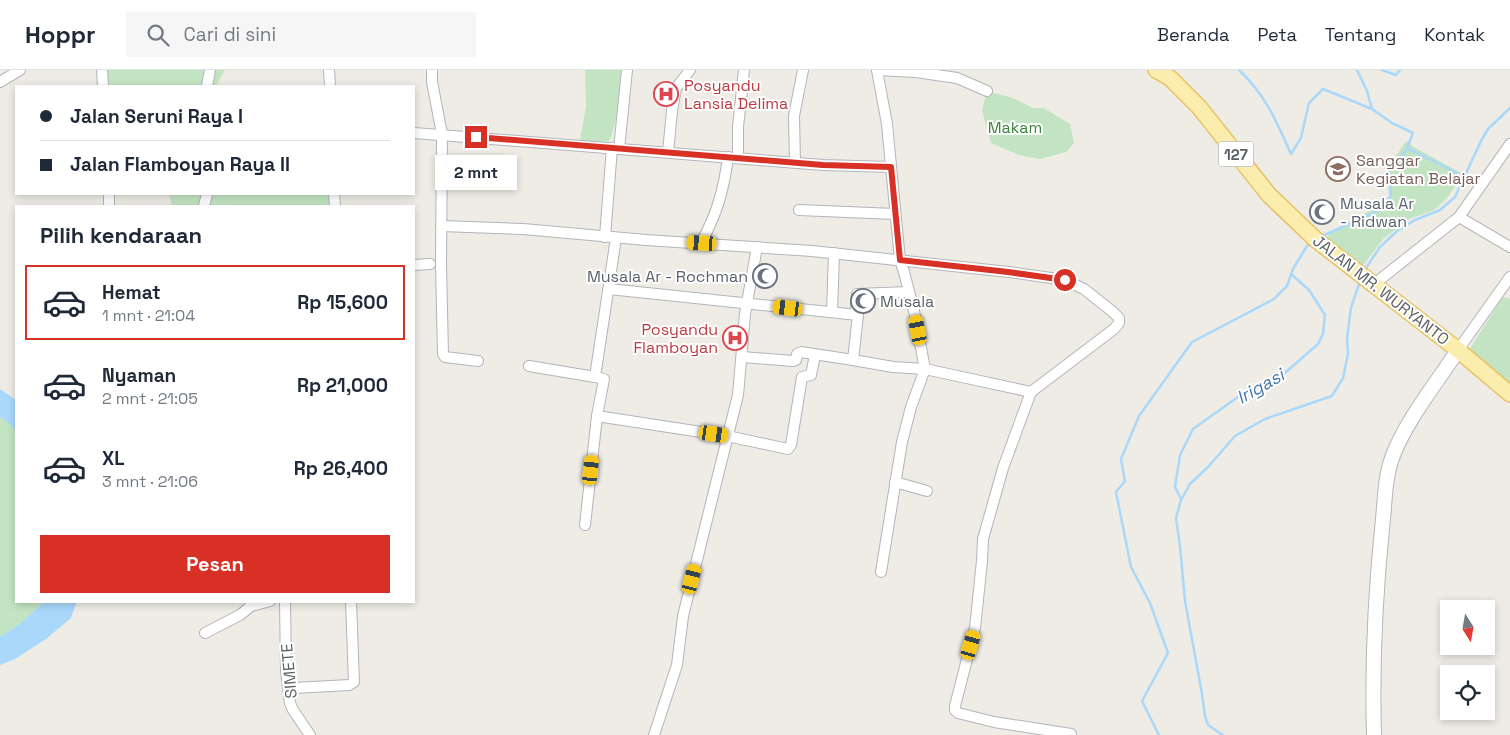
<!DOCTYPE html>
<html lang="id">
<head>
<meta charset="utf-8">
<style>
	:root { --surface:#fff; --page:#f6f6f7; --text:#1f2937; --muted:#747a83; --line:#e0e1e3; --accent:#d93025 }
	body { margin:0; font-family:"Space Grotesk",sans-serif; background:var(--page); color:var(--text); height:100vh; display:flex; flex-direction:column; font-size:19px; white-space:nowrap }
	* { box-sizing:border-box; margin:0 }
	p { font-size:16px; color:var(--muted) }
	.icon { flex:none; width:28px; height:28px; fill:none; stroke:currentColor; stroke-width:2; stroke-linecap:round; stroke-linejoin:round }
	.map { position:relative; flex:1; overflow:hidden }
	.drawer { position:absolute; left:15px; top:135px; width:400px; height:398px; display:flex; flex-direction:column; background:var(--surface); border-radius:0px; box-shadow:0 2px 8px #0003 }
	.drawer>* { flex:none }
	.hud { position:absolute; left:15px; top:15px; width:400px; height:110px; border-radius:0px; box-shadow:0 2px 8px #0003; display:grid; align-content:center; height:110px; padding:0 25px; background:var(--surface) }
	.needle { width:32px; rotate:169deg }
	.buttons { position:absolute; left:1440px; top:530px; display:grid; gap:10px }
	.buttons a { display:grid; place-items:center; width:55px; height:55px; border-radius:0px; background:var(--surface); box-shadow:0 2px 8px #0003; font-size:25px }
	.end { position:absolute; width:22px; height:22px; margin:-11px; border:6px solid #d93025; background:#fff; box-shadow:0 0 0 2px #fff }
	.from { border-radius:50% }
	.bubble { position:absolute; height:35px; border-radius:0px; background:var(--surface); box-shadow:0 2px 8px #0003; font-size:16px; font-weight:800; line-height:35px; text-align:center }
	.car { position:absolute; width:15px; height:30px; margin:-15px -8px; border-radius:6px; box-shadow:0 0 4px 1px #0007; background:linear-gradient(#f5c518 24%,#345 0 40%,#f5c518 0 76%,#345 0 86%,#f5c518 0) }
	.hud b { display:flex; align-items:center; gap:18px; height:48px; font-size:19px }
	.hud b+b { border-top:1px solid var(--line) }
	.hud i { width:12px; height:12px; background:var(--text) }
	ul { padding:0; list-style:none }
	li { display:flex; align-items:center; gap:15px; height:75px; margin:0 10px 8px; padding:0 15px; border:2px solid transparent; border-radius:0px }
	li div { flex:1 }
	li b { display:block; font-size:19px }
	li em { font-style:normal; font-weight:800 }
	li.current { border-color:var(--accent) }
	li>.icon { width:45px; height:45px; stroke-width:1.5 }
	h2 { padding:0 25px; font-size:22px; line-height:60px }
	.cta { display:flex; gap:10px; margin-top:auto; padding:10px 25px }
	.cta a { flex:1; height:58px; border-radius:0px; background:var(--accent); color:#fff; font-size:20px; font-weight:800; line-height:58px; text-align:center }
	header { display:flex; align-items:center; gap:30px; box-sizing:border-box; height:70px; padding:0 25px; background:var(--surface); border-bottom:1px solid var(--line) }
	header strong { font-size:24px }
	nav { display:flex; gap:28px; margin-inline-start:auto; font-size:18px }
	.search { width:350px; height:45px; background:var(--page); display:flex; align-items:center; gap:12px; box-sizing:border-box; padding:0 18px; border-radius:0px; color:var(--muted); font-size:19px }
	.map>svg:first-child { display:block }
	.green { fill:#c3e4c3 }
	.water { fill:#a9d8fa }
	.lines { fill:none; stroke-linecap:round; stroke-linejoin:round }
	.stream { stroke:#a9d8fa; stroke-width:2.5 }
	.minor-casing { stroke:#b2b5b9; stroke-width:12 }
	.secondary-casing { stroke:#b3b7bb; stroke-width:16 }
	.primary-casing { stroke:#e9c162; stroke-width:18 }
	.minor { stroke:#fff; stroke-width:10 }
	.secondary { stroke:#fff; stroke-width:14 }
	.primary { stroke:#faedad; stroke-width:15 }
	.route { stroke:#d93025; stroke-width:6 }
	.labels { text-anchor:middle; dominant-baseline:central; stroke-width:4; stroke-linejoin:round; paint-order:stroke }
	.shield { fill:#fff; stroke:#8d9092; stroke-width:1 }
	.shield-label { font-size:15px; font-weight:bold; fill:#5c6064 }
	.health-label { font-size:16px; fill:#be3a42; stroke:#fff; text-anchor:start }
	.park-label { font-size:16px; fill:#3b853d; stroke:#fff }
	.education-label { font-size:16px; fill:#785e54; stroke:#fff; text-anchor:start }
	.worship-label { font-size:16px; fill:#5b616d; stroke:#fff; text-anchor:start }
	.street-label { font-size:16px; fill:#5c6064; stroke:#fff }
	.water-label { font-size:18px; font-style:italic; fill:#4679ac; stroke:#fff }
</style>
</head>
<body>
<header>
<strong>Hoppr</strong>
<div class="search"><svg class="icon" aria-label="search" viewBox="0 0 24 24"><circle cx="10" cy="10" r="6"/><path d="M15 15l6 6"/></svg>Cari di sini</div>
<nav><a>Beranda</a><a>Peta</a><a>Tentang</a><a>Kontak</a></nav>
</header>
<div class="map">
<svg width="1510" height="665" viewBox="0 0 1510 665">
	<rect width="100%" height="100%" fill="#eeece5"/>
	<g class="green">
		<polygon points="106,0 226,0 224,1 216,16 109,16"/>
		<path d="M585 0H621C619 23 619 50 609 71L596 73 580 70 586 37Z"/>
		<polygon points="987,21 1013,28 1033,38 1044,38 1070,54 1074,73 1066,82 1040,89 1019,85 991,73 982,40"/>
		<polygon points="1406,71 1412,76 1463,104 1447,128 1434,140 1409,149 1383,169 1362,197 1322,171 1340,156 1374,139 1389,127 1387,100"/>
		<polygon points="169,124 331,124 332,136 172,136"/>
		<polygon points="1503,227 1510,229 1510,318 1467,283"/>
		<polygon points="0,347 10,354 16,361 16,531 45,531 21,553 0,567"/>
	</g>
	<g class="water">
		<polygon points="0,319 16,330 16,361 10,354 0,347"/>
		<polygon points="45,531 77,531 71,548 46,569 15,589 0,595 0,567 21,553"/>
	</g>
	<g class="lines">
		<g class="stream">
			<path d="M1239 0C1265 24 1277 52 1291 84L1301 68 1309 33 1323 19 1372 39"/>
			<polyline points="1382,0 1396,5 1400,0"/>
			<polyline points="1407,78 1453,101 1464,109"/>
			<polyline points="1320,167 1374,143 1391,126 1389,101 1406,81 1413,63 1392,53 1372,39 1367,21 1357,0"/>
			<polyline points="1364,201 1380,177 1397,161 1415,150 1440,140 1455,127 1481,71 1488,59 1510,38"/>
			<polyline points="1181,429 1175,417 1180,385 1193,359 1245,322 1278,309 1318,274 1323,264 1325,245 1309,220 1291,204"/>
			<polyline points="1159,665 1142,631 1168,583 1150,533 1131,497 1116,422 1125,411 1121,389 1139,346 1192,272 1274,229 1287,216 1293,199 1307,176 1311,173"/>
			<polyline points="1223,665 1208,655 1205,646 1202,624 1185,531 1180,476 1176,448 1181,430 1190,414 1208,397 1235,366 1265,349 1332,326 1343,308 1348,284 1347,268 1351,238 1360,211"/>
		</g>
		<defs>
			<g id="minor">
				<polyline points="102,0 103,16"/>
				<polyline points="329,0 330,16"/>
				<polyline points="432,0 432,12 442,64 441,195 443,284 445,287 478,291"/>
				<polyline points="877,0 887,54 900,190 904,202 914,241 925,299 911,337 902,372 881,502"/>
				<polyline points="877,0 916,2 957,8 987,21"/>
				<polyline points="0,12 20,0"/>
				<polyline points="207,16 210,0"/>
				<polyline points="414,63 823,95 891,97"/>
				<polyline points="619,79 627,0"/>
				<polyline points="668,82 672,41 676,18 690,0"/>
				<polyline points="738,88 738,57 744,0"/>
				<polyline points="795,92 794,46 803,0"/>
				<polyline points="109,124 109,136"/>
				<polyline points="334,124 335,136"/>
				<polyline points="204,136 207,124"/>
				<polyline points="799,140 895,144"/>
				<polyline points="1459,147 1510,177"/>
				<polyline points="441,156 523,159 646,170 812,181 1009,202 1065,210 1084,219 1113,242 1119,248 1119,253 1114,259 1031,322 1003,398 983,469 982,491 975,558 955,636 955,640 958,643 994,652 1071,664"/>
				<polyline points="605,167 612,78"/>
				<path d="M701 173C717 144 724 119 728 87"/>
				<polyline points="414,195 430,194"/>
				<polyline points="1373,215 1459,147 1510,74"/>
				<polyline points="609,219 858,245 853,290 893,297 925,299 1031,322"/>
				<polyline points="832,242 834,183"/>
				<polyline points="856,244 857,224 909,222"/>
				<polyline points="1458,280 1510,207"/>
				<polyline points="742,287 793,291 796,290 797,284 801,282 853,290"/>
				<polyline points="529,296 595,307"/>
				<polyline points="597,346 727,366 788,379 791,375 802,307 811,305 815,285"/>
				<polyline points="895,412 927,421"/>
				<polyline points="585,455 597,346 604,309 595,307 616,168"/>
				<polyline points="285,531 286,601 290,633 293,640 310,665"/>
				<polyline points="251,536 270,531"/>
				<polyline points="205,563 240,545 251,536 250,531"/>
				<polyline points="294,618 349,615 354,612 351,531"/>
				<polyline points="654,665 677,595 683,546 738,325 745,244 757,177"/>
			</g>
			<path id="secondary" d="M1374 665C1372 596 1375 528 1382 459 1385 435 1384 411 1392 388 1406 350 1436 314 1458 280"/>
			<polyline id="primary" points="1156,0 1170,8 1199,37 1269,125 1315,169 1458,280 1510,324"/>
		</defs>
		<use href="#minor" class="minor-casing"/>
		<use href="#secondary" class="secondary-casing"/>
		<use href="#primary" class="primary-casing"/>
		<use href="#minor" class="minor"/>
		<use href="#secondary" class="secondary"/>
		<use href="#primary" class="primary"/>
	</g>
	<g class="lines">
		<polyline class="route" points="476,67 823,95 891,97 900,190 1008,202 1065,210"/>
	</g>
	<defs>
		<symbol id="hospital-ring" viewBox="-11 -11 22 22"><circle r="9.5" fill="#fff" stroke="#e0444e" stroke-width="1.5"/><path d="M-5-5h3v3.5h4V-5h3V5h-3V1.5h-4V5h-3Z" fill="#e0444e"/></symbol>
		<symbol id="school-ring" viewBox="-11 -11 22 22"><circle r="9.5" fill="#fff" stroke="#8d6e63" stroke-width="1.5"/><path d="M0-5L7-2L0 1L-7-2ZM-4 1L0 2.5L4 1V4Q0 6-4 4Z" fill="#8d6e63"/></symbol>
		<symbol id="mosque-ring" viewBox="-11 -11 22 22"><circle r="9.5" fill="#fff" stroke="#6b7280" stroke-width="1.5"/><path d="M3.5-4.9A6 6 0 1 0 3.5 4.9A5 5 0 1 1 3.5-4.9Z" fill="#6b7280"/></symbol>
	</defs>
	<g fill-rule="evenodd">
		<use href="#hospital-ring" x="652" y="10" width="28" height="28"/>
		<use href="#school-ring" x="1324" y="85" width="28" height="28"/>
		<use href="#mosque-ring" x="1308" y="128" width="28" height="28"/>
		<use href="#mosque-ring" x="751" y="192" width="28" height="28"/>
		<use href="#mosque-ring" x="849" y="217" width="28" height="28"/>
		<use href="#hospital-ring" x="721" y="254" width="28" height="28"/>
	</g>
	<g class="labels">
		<rect class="shield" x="1218.5" y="71.5" width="35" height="25" rx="4"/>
		<g class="shield-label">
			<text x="1236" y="84">127</text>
		</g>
		<g class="health-label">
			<text x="684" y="15">Posyandu<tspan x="684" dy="18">Lansia Delima</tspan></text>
			<text x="718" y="259" text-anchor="end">Posyandu<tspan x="718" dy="18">Flamboyan</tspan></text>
		</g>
		<g class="park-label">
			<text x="1015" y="57">Makam</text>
		</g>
		<g class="education-label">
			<text x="1356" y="90">Sanggar<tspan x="1356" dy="18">Kegiatan Belajar</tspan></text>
		</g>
		<g class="worship-label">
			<text x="1340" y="133">Musala Ar<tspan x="1340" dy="18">- Ridwan</tspan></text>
			<text x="748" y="206" text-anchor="end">Musala Ar - Rochman</text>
			<text x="880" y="231">Musala</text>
		</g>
		<g class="street-label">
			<text transform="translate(1381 220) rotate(38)">JALAN MR. WURYANTO</text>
			<text transform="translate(289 601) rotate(-95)">SIMETE</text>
		</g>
		<g class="water-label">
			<text transform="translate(1260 316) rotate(-30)">Irigasi</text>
		</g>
	</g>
</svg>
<div class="buttons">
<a><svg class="needle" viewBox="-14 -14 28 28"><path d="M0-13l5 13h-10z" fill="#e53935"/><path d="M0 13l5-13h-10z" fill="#747a83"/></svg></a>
<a><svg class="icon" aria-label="locate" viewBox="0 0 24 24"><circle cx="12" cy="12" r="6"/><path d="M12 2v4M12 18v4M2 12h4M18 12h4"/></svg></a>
</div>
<i class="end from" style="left:1065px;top:210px"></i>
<i class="end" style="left:476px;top:67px"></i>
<div class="bubble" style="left:435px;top:85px;width:82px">2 mnt</div>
<i class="car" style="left:702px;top:173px;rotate:273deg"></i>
<i class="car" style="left:788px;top:238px;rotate:277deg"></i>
<i class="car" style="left:918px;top:260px;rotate:349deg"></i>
<i class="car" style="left:714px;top:364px;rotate:98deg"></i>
<i class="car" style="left:591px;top:400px;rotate:6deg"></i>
<i class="car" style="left:692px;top:509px;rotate:14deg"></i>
<i class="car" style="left:971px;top:575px;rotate:16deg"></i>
<div class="hud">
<b><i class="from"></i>Jalan Seruni Raya I</b>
<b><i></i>Jalan Flamboyan Raya II</b>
</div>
<section class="drawer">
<h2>Pilih kendaraan</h2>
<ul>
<li class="current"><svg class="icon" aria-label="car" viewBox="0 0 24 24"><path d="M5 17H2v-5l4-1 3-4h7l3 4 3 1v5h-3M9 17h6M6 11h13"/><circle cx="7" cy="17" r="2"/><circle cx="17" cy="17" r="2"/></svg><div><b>Hemat</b><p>1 mnt · 21:04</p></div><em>Rp 15,600</em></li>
<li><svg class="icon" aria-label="car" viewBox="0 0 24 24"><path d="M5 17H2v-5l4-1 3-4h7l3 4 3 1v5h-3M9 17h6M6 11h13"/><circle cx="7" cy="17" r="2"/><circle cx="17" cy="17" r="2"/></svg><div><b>Nyaman</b><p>2 mnt · 21:05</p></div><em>Rp 21,000</em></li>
<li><svg class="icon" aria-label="car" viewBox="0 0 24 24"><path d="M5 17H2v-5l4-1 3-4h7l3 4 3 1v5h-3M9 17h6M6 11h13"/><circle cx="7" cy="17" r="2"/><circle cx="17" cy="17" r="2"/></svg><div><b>XL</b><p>3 mnt · 21:06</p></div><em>Rp 26,400</em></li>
</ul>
<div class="cta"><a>Pesan</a></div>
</section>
</div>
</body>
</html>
